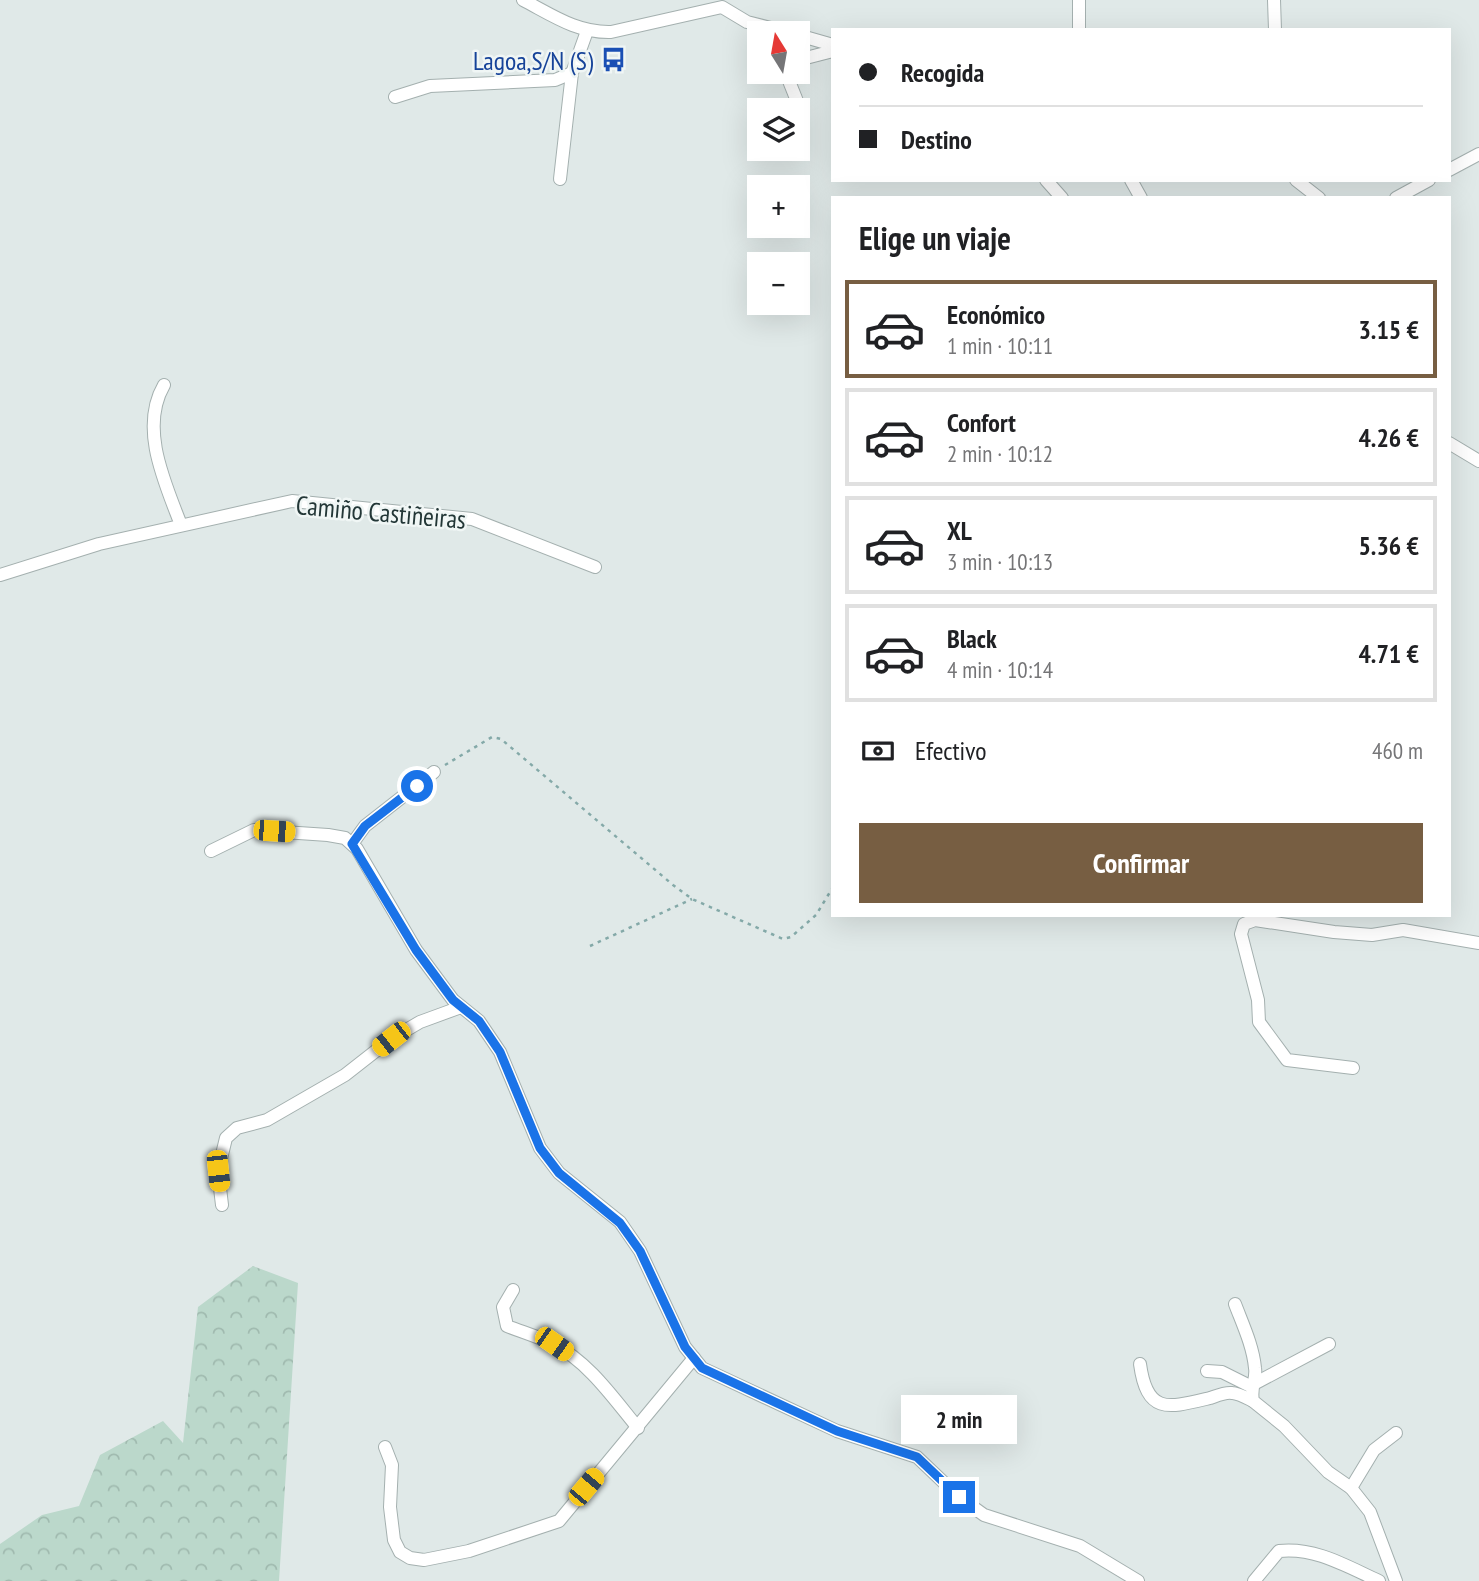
<!DOCTYPE html>
<html lang="es">
<head>
<meta charset="utf-8">
<style>
	:root { --surface:#fff; --page:#f6f6f6; --text:#202124; --muted:#757577; --line:#e0e0e0; --accent:#775e42 }
	body { margin:0; font-family:"PT Sans Narrow",sans-serif; background:var(--page); color:var(--text); height:100vh; display:flex; flex-direction:column; font-size:26px; white-space:nowrap }
	* { box-sizing:border-box; margin:0 }
	p { font-size:23px; color:var(--muted) }
	.icon { flex:none; width:38px; height:38px; fill:none; stroke:currentColor; stroke-width:2; stroke-linecap:round; stroke-linejoin:round }
	.map { position:relative; flex:1; overflow:hidden }
	.panel { position:absolute; left:831px; top:196px; width:620px; height:721px; display:flex; flex-direction:column; background:var(--surface); border-radius:0px; box-shadow:0 7px 28px #0002 }
	.panel>* { flex:none }
	.hud { position:absolute; left:831px; top:28px; width:620px; height:154px; border-radius:0px; box-shadow:0 7px 28px #0002; display:grid; align-content:center; height:154px; padding:0 28px; background:var(--surface) }
	.needle { width:46px; rotate:349deg }
	.tools { position:absolute; left:747px; top:21px; display:grid; gap:14px }
	.tools a { display:grid; place-items:center; width:63px; height:63px; border-radius:0px; background:var(--surface); box-shadow:0 7px 28px #0002; font-size:35px }
	.end { position:absolute; width:32px; height:32px; margin:-16px; border:9px solid #1a73e8; background:#fff; box-shadow:0 0 0 4px #fff }
	.from { border-radius:50% }
	.bubble { position:absolute; height:49px; border-radius:0px; background:var(--surface); box-shadow:0 7px 28px #0002; font-size:23px; font-weight:800; line-height:49px; text-align:center }
	.car { position:absolute; width:21px; height:42px; margin:-21px -10px; border-radius:9px; box-shadow:0 0 5px 2px #0007; background:linear-gradient(#f5c518 24%,#345 0 40%,#f5c518 0 76%,#345 0 86%,#f5c518 0) }
	.hud b { display:flex; align-items:center; gap:24px; height:66px; font-size:26px }
	.hud b+b { border-top:2px solid var(--line) }
	.hud i { width:18px; height:18px; background:var(--text) }
	ul { padding:0; list-style:none }
	li { display:flex; align-items:center; gap:21px; height:98px; margin:0 14px 10px; padding:0 14px; border:4px solid var(--line); border-radius:0px }
	li div { flex:1 }
	li b { display:block; font-size:26px }
	li em { font-style:normal; font-weight:800 }
	li.active { border-color:var(--accent) }
	li>.icon { width:63px; height:63px; stroke-width:1.5 }
	h2 { padding:0 28px; font-size:32px; line-height:84px }
	.pay { display:flex; align-items:center; gap:18px; height:77px; padding:0 28px; font-size:26px }
	.pay p { margin-inline-start:auto }
	.action { display:flex; gap:14px; margin-top:auto; padding:14px 28px }
	.action a { flex:1; height:80px; border-radius:0px; background:var(--accent); color:#fff; font-size:28px; font-weight:800; line-height:80px; text-align:center }
	.map>svg:first-child { display:block }
	.forest { fill:url(#forest-crowns) }
	.lines { fill:none; stroke-linecap:round; stroke-linejoin:round }
	.street-casing { stroke:#a4b0af; stroke-width:14 }
	.path { stroke:#84a9a8; stroke-width:2.5; stroke-dasharray:3.5 5; stroke-linecap:butt }
	.street { stroke:#fff; stroke-width:12 }
	.route { stroke:#1a73e8; stroke-width:9 }
	.labels { text-anchor:middle; dominant-baseline:central; stroke-width:5; stroke-linejoin:round; paint-order:stroke }
	.transit-label { font-size:26px; fill:#164399; stroke:#f0f6f5; text-anchor:end }
	.street-label { font-size:26px; fill:#233737; stroke:#f0f6f5 }
</style>
</head>
<body>
<div class="map">
<svg width="1479" height="1581" viewBox="0 0 1479 1581">
	<defs>
		<pattern id="forest-crowns" width="20" height="18" patternUnits="userSpaceOnUse" patternTransform="scale(1.75)"><rect width="20" height="18" fill="#bbd8cb"/><path d="M2 6a3 3 0 1 1 6 0M12 15a3 3 0 1 1 6 0" fill="none" stroke="#a0baaf"/></pattern>
	</defs>
	<rect width="100%" height="100%" fill="#e0e9e8"/>
	<polygon class="forest" points="253,1266 298,1283 279,1581 0,1581 0,1544 42,1515 79,1506 100,1455 163,1421 183,1443 198,1307"/>
	<g class="lines">
		<defs>
			<g id="street">
				<path d="M523 0C552 15 577 33 611 32L722 7 747 22 790 33"/>
				<polyline points="1274,0 1275,30"/>
				<polyline points="1079,30 1079,0"/>
				<polyline points="798,35 833,45"/>
				<polyline points="798,60 833,51"/>
				<polyline points="788,72 787,76 803,116"/>
				<polyline points="395,97 430,86 555,80 572,73"/>
				<polyline points="1449,170 1479,154"/>
				<polyline points="560,179 572,73 587,31"/>
				<polyline points="1046,180 1062,198"/>
				<polyline points="1131,180 1141,198"/>
				<polyline points="1296,180 1319,198"/>
				<polyline points="1396,198 1429,180"/>
				<path d="M164 385C139 428 165 483 181 525"/>
				<polyline points="1449,443 1479,461"/>
				<polyline points="0,575 99,544 292,501 472,519 595,567"/>
				<polyline points="352,844 365,826 434,772"/>
				<polyline points="211,851 254,830 328,835 345,838 357,849 416,950 453,1000 479,1021 500,1052 540,1148 559,1173 620,1222 640,1251 685,1347 702,1368 837,1431 917,1457 959,1497 984,1515 1080,1546 1138,1581"/>
				<polyline points="1353,1068 1287,1060 1259,1022 1258,1000 1241,934 1244,924 1255,920 1334,932 1372,935 1403,930 1479,943"/>
				<polyline points="222,1205 218,1171 226,1138 237,1128 267,1120 345,1075 391,1039 420,1022 461,1007"/>
				<path d="M513 1290 503 1307 507 1326C522 1332 539 1337 553 1344 588 1361 614 1399 638 1428"/>
				<path d="M1235 1304C1243 1325 1253 1346 1255 1368 1257 1379 1250 1387 1253 1401L1284 1426 1328 1472 1351 1488 1370 1512 1396 1581"/>
				<path d="M1140 1364C1147 1415 1168 1408 1210 1398 1216 1396 1225 1392 1232 1393 1238 1393 1247 1398 1253 1401"/>
				<polyline points="1207,1371 1222,1372 1250,1386 1329,1344"/>
				<polyline points="385,1447 392,1465 390,1507 394,1540 400,1552 410,1558 424,1560 469,1551 559,1521 694,1358"/>
				<polyline points="1351,1488 1374,1450 1396,1433"/>
				<path d="M1254 1581 1279 1551C1315 1547 1346 1566 1379 1581"/>
			</g>
		</defs>
		<use href="#street" class="street-casing"/>
		<g class="path">
			<polyline points="445,765 492,737 501,739 673,885 692,899 783,939 791,937 816,915 833,887"/>
			<polyline points="590,946 692,899"/>
		</g>
		<use href="#street" class="street"/>
	</g>
	<g class="lines">
		<polyline class="route" points="417,786 365,826 352,844 416,950 453,1000 479,1021 500,1052 540,1148 559,1173 620,1223 640,1251 685,1347 702,1368 837,1431 917,1457 959,1497"/>
	</g>
	<defs>
		<symbol id="bus-bare" viewBox="-9 -9 18 18"><path d="M-5-6H5V4H4V6H2V4H-2V6H-4V4H-5ZM-3.5-4V0h7V-4ZM-3.5 1.2v1.5H-2V1.2ZM2 1.2v1.5H3.5V1.2Z" fill="#1a4fb4" stroke="#f0f6f5" stroke-width="2.5" paint-order="stroke"/></symbol>
	</defs>
	<g fill-rule="evenodd">
		<use href="#bus-bare" x="596" y="42" width="35" height="35"/>
	</g>
	<g class="labels">
		<g class="transit-label">
			<text x="593" y="60">Lagoa,S/N (S)</text>
		</g>
		<g class="street-label">
			<text transform="translate(381 512) rotate(5)">Camiño Castiñeiras</text>
		</g>
	</g>
</svg>
<div class="tools">
<a><svg class="needle" viewBox="-14 -14 28 28"><path d="M0-13l5 13h-10z" fill="#e53935"/><path d="M0 13l5-13h-10z" fill="#757577"/></svg></a>
<a><svg class="icon" aria-label="layers" viewBox="0 0 24 24"><path d="M12 4l9 5-9 5-9-5zM3 14l9 5 9-5"/></svg></a>
<a>+</a>
<a>−</a>
</div>
<i class="end from" style="left:417px;top:786px"></i>
<i class="end" style="left:959px;top:1497px"></i>
<div class="bubble" style="left:901px;top:1395px;width:116px">2 min</div>
<i class="car" style="left:274px;top:831px;rotate:94deg"></i>
<i class="car" style="left:391px;top:1039px;rotate:232deg"></i>
<i class="car" style="left:218px;top:1171px;rotate:174deg"></i>
<i class="car" style="left:554px;top:1344px;rotate:125deg"></i>
<i class="car" style="left:586px;top:1487px;rotate:40deg"></i>
<div class="hud">
<b><i class="from"></i>Recogida</b>
<b><i></i>Destino</b>
</div>
<section class="panel">
<h2>Elige un viaje</h2>
<ul>
<li class="active"><svg class="icon" aria-label="car" viewBox="0 0 24 24"><path d="M5 17H2v-5l4-1 3-4h7l3 4 3 1v5h-3M9 17h6M6 11h13"/><circle cx="7" cy="17" r="2"/><circle cx="17" cy="17" r="2"/></svg><div><b>Económico</b><p>1 min · 10:11</p></div><em>3.15 €</em></li>
<li><svg class="icon" aria-label="car" viewBox="0 0 24 24"><path d="M5 17H2v-5l4-1 3-4h7l3 4 3 1v5h-3M9 17h6M6 11h13"/><circle cx="7" cy="17" r="2"/><circle cx="17" cy="17" r="2"/></svg><div><b>Confort</b><p>2 min · 10:12</p></div><em>4.26 €</em></li>
<li><svg class="icon" aria-label="car" viewBox="0 0 24 24"><path d="M5 17H2v-5l4-1 3-4h7l3 4 3 1v5h-3M9 17h6M6 11h13"/><circle cx="7" cy="17" r="2"/><circle cx="17" cy="17" r="2"/></svg><div><b>XL</b><p>3 min · 10:13</p></div><em>5.36 €</em></li>
<li><svg class="icon" aria-label="car" viewBox="0 0 24 24"><path d="M5 17H2v-5l4-1 3-4h7l3 4 3 1v5h-3M9 17h6M6 11h13"/><circle cx="7" cy="17" r="2"/><circle cx="17" cy="17" r="2"/></svg><div><b>Black</b><p>4 min · 10:14</p></div><em>4.71 €</em></li>
</ul>
<div class="pay"><svg class="icon" aria-label="cash" viewBox="0 0 24 24"><path d="M3 7h18v10H3z"/><circle cx="12" cy="12" r="2"/></svg>Efectivo<p>460 m</p></div>
<div class="action"><a>Confirmar</a></div>
</section>
</div>
</body>
</html>
